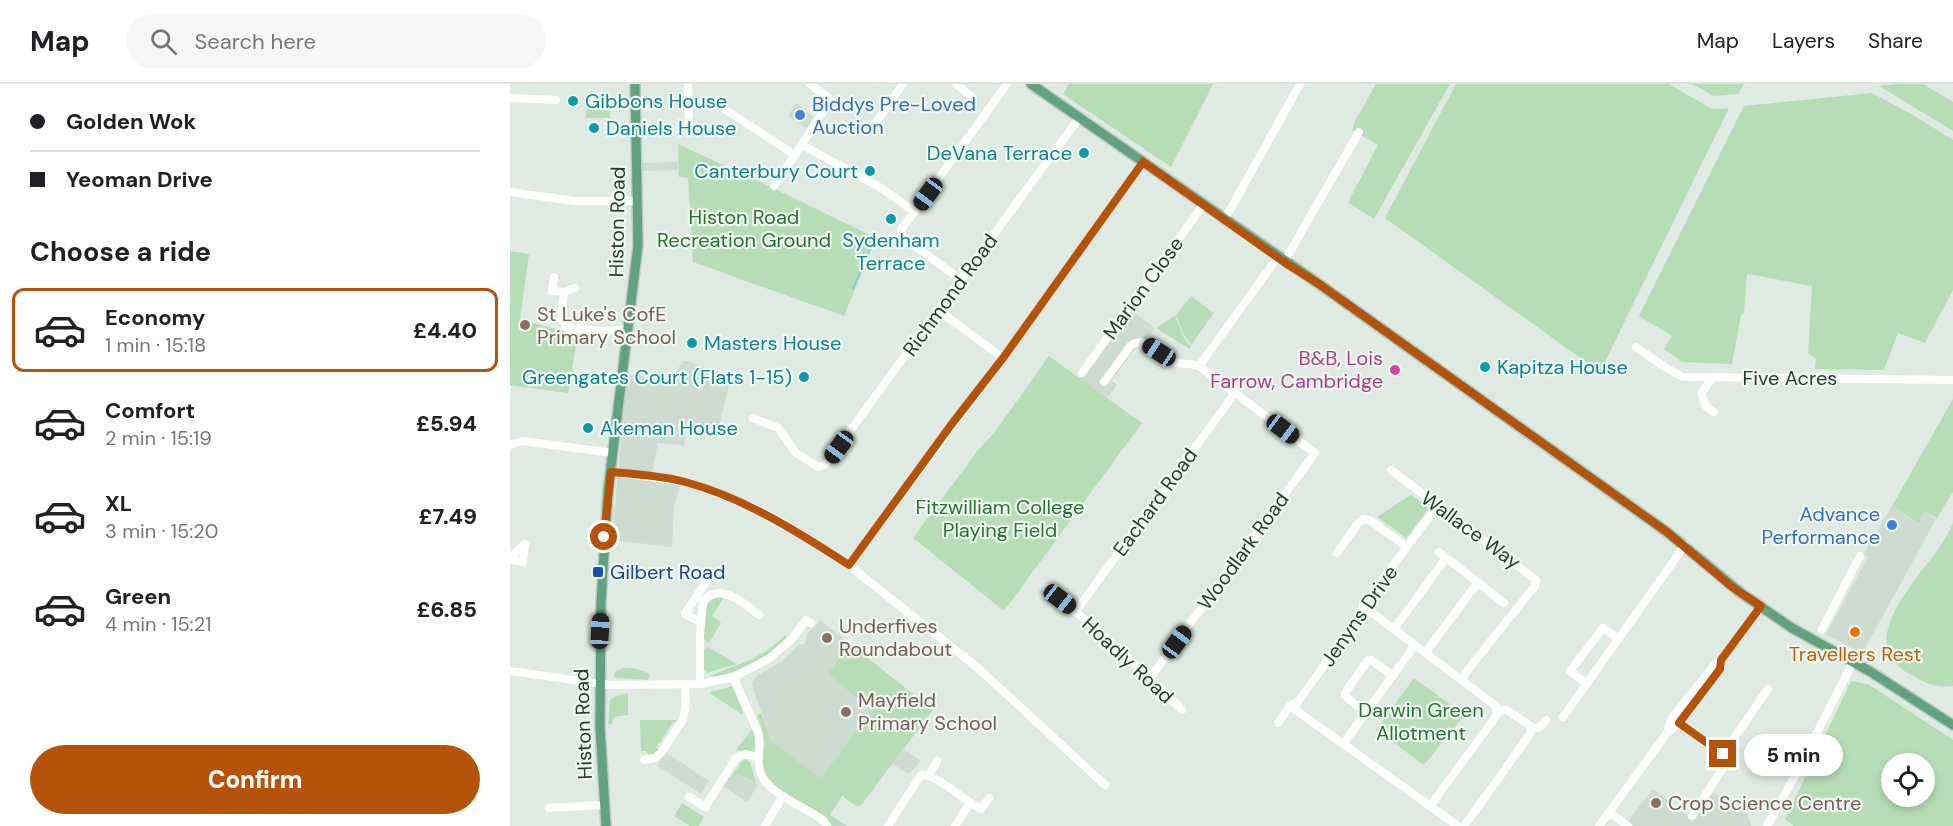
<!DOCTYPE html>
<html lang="en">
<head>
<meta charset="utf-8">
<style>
	:root { --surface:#fff; --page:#f6f6f6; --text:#202124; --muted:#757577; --line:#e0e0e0; --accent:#b45309 }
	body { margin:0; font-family:"DM Sans",sans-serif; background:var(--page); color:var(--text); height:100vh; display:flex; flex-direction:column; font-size:22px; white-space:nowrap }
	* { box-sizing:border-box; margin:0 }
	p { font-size:20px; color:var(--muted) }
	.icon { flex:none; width:33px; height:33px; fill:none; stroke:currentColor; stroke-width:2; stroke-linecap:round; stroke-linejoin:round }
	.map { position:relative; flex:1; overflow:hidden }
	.details { display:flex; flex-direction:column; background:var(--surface); width:510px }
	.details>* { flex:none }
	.guide { display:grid; align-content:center; height:132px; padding:0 30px; background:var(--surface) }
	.tools { position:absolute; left:1371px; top:669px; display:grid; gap:12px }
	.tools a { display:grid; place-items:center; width:54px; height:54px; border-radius:50%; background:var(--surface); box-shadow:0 3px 9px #0003; font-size:30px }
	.end { position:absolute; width:27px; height:27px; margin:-14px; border:8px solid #b45309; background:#fff; box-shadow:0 0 0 3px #fff }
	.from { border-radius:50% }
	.bubble { position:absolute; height:42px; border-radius:21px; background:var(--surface); box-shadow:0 3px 9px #0003; font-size:20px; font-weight:800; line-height:42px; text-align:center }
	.car { position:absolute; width:18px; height:36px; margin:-18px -9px; border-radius:8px; box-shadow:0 0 4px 2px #0007; background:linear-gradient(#222 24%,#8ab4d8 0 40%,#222 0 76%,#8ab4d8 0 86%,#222 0) }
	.guide b { display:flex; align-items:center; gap:21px; height:57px; font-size:22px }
	.guide b+b { border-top:2px solid var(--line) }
	.guide i { width:15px; height:15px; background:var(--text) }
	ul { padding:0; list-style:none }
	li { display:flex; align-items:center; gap:18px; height:84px; margin:0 12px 9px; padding:0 18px; border:3px solid transparent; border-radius:12px }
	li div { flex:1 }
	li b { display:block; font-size:22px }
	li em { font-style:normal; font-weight:800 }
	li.active { border-color:var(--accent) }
	li>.icon { width:54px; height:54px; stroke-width:1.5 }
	h2 { padding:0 30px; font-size:27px; line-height:72px }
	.primary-button { display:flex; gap:12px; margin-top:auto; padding:12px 30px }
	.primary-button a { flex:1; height:69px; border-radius:36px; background:var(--accent); color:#fff; font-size:24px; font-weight:800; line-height:69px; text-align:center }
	header { display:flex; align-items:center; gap:36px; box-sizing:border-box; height:84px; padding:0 30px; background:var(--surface); border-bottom:2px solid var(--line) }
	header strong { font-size:28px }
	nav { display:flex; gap:33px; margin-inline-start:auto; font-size:21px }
	.search { width:420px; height:54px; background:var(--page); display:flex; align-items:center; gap:15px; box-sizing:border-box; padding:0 21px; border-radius:33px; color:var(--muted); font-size:22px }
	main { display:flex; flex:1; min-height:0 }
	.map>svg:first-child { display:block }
	.built { fill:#cddbd0 }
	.green { fill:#b7ddb6; fill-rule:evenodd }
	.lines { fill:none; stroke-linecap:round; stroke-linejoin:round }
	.stream { stroke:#84d3c9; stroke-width:2 }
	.major-casing { stroke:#c0c8c4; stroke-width:12 }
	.minor { stroke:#fff; stroke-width:8 }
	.major { stroke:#61a27f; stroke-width:9 }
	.route { stroke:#b45309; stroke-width:8 }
	.culture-dot { fill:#0f9aa8; stroke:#eff7f1; stroke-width:2 }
	.shop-dot { fill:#3f7fe0; stroke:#eff7f1; stroke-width:2 }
	.education-dot { fill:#8d6e63; stroke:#eff7f1; stroke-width:2 }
	.hotel-dot { fill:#d1479c; stroke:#eff7f1; stroke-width:2 }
	.transit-dot { fill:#1a4fb4; stroke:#eff7f1; stroke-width:2 }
	.food-dot { fill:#e8710a; stroke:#eff7f1; stroke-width:2 }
	.labels { text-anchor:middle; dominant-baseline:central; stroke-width:4.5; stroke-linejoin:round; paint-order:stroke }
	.culture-label { font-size:20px; fill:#0d838f; stroke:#eff7f1; text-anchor:start }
	.shop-label { font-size:20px; fill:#366cbe; stroke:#eff7f1; text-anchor:start }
	.park-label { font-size:20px; fill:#287330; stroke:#eff7f1 }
	.street-label { font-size:20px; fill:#1f3b2c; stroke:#eff7f1 }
	.education-label { font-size:20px; fill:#785e54; stroke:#eff7f1; text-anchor:start }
	.hotel-label { font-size:20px; fill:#b23c85; stroke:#eff7f1; text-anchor:end }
	.transit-label { font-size:20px; fill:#164399; stroke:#eff7f1; text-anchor:start }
	.food-label { font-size:20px; fill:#c56008; stroke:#eff7f1 }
</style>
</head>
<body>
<header>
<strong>Map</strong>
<div class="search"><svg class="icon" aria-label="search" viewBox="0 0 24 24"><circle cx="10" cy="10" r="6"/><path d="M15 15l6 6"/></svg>Search here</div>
<nav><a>Map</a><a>Layers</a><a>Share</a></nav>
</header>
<main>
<section class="details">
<div class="guide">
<b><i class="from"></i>Golden Wok</b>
<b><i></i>Yeoman Drive</b>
</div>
<h2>Choose a ride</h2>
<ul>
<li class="active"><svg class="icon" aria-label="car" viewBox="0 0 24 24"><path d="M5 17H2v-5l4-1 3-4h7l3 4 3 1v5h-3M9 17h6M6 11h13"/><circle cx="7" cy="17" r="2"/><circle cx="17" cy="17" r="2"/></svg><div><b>Economy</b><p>1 min · 15:18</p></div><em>£4.40</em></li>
<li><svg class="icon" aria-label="car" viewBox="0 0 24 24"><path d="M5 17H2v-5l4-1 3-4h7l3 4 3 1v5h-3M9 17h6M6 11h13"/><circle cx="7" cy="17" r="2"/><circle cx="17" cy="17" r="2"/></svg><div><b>Comfort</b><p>2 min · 15:19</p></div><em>£5.94</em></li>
<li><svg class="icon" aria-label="car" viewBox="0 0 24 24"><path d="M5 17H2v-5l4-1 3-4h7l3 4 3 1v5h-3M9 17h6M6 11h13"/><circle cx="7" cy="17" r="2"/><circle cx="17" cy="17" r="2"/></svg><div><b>XL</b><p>3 min · 15:20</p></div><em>£7.49</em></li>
<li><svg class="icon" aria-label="car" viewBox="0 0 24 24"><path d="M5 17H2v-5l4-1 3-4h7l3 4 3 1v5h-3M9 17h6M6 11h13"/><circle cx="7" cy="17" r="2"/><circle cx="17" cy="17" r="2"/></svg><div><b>Green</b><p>4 min · 15:21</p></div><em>£6.85</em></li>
</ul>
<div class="primary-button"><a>Confirm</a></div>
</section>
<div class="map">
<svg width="1443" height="742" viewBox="0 0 1443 742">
	<rect width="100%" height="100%" fill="#dfebe2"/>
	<g class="built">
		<polygon points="286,19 304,33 297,44 278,32"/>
		<polygon points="168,78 168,86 131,87 131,79"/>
		<polygon points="621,226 645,244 636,255 626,262 602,297 607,301 597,314 570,295"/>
		<polygon points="173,277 178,277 204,287 222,290 208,346 177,338 174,361 148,359 141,393 171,397 164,423 162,463 102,456 117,292 125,290 138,295 155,298 164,291"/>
		<polygon points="1382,422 1407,439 1414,428 1426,435 1352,570 1316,550 1358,473 1354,470"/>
		<polygon points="310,536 423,626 393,665 410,676 408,681 399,690 382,680 351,721 346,722 262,658 242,601 244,594 272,577 289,561 294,560 297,555 297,551"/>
		<polygon points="155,668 199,697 191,710 148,682"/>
		<polygon points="227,690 248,701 237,718 213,702 219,694 223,696"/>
		<polygon points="1143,705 1175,730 1183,734 1203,708 1237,729 1241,742 1123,742 1117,738"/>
	</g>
	<g class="green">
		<polygon points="559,0 703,0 661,83 553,10"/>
		<polygon points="866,0 940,0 864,135 838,118 868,61 842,46 845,37"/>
		<polygon points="946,0 1159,0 1202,25 1219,24 1090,288 875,134"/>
		<polygon points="1182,0 1234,0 1228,10 1204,12"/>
		<polygon points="1385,0 1413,0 1443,18 1443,47 1369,2"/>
		<polygon points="1362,9 1405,32 1443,56 1443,206 1415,259 1388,249 1374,286 1305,285 1306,275 1298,269 1302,202 1237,190 1234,230 1231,231 1222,280 1172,278 1154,265 1162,252 1129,232 1234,22"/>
		<polygon points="76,18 101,19 100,34 76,34"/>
		<polygon points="168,60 263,104 366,154 334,232 183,178 178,94 169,93"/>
		<polygon points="0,167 19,170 10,236 51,246 67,256 58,309 0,301"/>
		<polygon points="681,212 704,229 681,261 674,251 666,231"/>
		<polygon points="665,232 674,254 681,263 680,265 646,244"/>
		<polygon points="539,272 632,339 494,527 403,454 469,365 484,349"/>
		<polygon points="1443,315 1443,408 1427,434 1414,428 1408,439 1382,422"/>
		<polygon points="901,411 919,424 896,454 867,433"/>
		<path d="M1443 439V602C1425 605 1411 597 1396 588 1383 580 1374 564 1377 549 1384 511 1427 476 1443 439Z"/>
		<path d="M209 512 214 513 202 532 211 539 199 559 194 555C194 540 191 517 209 512Z"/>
		<path d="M275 551 277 553C273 557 268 563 263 567 252 575 213 596 200 592 232 578 249 577 275 551Z"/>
		<path d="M340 560 423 626 351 721 346 722 332 712 320 731 337 742H322C306 720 268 712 255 691 248 679 256 663 253 650 252 644 249 638 247 632L251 629 262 658 311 694 362 626 318 590Z"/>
		<polygon points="198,563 227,580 197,589 194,586 194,565"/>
		<path d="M113 584C123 584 131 585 140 590L138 596 106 594 104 592 105 588Z"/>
		<polygon points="904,594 955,631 914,681 866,646"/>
		<path d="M1341 597 1358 600 1443 656V742H1284L1275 735ZM1382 680H1414V712H1382Z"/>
		<polygon points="222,602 233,628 233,631 201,610 201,608"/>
		<polygon points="118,609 118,631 104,633 102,640 98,640 100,616 106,612"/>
		<polygon points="130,636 169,636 168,639 163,638 146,664 150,666 146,670 139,672 136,667 131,667"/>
		<polygon points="243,644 246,653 244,669 226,666"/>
		<polygon points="236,675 240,678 246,699 227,690 223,696 220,695 232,677"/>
		<polygon points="172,719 194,733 189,742 180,742 164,732"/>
	</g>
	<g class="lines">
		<polyline class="stream" points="343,205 359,167"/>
		<defs>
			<g id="major">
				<polyline points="521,0 809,200 1157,448 1231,509 1282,544 1361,588 1443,641"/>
				<polyline points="96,742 90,643 91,518 98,407 128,161 125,0"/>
			</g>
		</defs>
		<use href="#major" class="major-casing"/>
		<g class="minor">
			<polyline points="178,0 179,46"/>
			<polyline points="446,0 461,12"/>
			<polyline points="0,14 46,16"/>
			<polyline points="216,26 285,71"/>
			<polyline points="362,44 393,0"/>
			<polyline points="292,61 371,104 405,128"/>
			<polyline points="264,102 321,16 300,0"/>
			<polyline points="0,108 64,117 127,117"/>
			<polyline points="715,135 790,0"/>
			<polyline points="774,178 849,48"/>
			<polyline points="44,193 42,207 54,208 51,234 56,243 93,247 117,245"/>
			<polyline points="451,196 393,153 391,146 497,0"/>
			<polyline points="54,208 65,204"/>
			<polyline points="428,226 493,274"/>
			<polyline points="1126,263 1156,284 1173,293 1443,296"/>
			<polyline points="572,289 694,120"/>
			<polyline points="1202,294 1191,310 1196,322 1204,328"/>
			<path d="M594 298 621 261C636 251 651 271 665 278 672 281 681 279 689 282"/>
			<polyline points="243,334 268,344 285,368 308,383 315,381 569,34"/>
			<polyline points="0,361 12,357 103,369"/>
			<polyline points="881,386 1026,496 1025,502 956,588 953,592 953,596"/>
			<polyline points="101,388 178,398 249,426 275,440 341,483 468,584 595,701"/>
			<polyline points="929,468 994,519"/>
			<polyline points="827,469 848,439 854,435 861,437 897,463"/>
			<polyline points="0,474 15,460 13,478 0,476"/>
			<polyline points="339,481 493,274 633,78"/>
			<path d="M536 504C584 541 629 583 672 626"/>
			<polyline points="853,522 986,622 987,631 920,722"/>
			<polyline points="566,527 725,309"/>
			<polyline points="190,538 175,530 196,498"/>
			<polyline points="884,545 936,474"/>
			<polyline points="1312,545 1350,472"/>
			<polyline points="916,568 968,498"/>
			<polyline points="0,587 99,601 190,600 224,593 260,574 282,555 296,536 301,539"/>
			<path d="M224 593C230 612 241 630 248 649 253 662 245 676 251 690 258 709 296 724 313 736L317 742"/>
			<polyline points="640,594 805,369 689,282 768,173"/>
			<path d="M190 600V551L193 517C210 498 234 519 249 531"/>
			<polyline points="1077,600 1060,587 1093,544 1109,555"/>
			<polyline points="780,622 948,742"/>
			<polyline points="988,627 997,626 1019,641 1021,645 1020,650 997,682"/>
			<polyline points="856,629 835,612 835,609 858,576 861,576 883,592"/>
			<polyline points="1053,633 1175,461"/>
			<polyline points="1166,637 1213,670 1216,679 1182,732"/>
			<polyline points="768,639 780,622 787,619 852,529 853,522 927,422"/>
			<polyline points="1021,645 1030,643 1036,636"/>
			<polyline points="1157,648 1162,634 1206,579 1211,576 1251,523"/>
			<polyline points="833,660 905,561"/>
			<polyline points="1213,670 1258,605"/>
			<polyline points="134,676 145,674 151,669 173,635 176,621 175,601"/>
			<polyline points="419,691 427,677"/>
			<polyline points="179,713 195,723 226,674 235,670 247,673"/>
			<polyline points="39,724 94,721"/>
			<polyline points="1100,729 1118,742"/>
			<polyline points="255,742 273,712"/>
			<path d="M378 742 411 691C425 689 456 718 471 725L479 714"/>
			<polyline points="445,742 460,719"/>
			<polyline points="954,742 994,687"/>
			<polyline points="1089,742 1157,649 1169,639 1210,585 1211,576"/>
			<polyline points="1257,742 1286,690 1343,578"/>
		</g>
		<use href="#major" class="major"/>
	</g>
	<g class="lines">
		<path class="route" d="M94 453 101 388C124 390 157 392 179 399 238 416 288 448 339 481L441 341 493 274 633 78 774 178 809 200 1157 448 1222 503 1251 522 1211 576 1210 585 1169 639 1213 670"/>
	</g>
	<g class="culture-dot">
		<circle cx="63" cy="17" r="6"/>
		<circle cx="84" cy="44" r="6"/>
		<circle cx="574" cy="69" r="6"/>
		<circle cx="360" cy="87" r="6"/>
		<circle cx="381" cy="135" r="6"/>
		<circle cx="182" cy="259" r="6"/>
		<circle cx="975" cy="283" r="6"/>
		<circle cx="294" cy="293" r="6"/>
		<circle cx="78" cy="344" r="6"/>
	</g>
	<g class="shop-dot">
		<circle cx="290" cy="31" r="6"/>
		<circle cx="1382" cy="441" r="6"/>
	</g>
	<g class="education-dot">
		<circle cx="15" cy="241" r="6"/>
		<circle cx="317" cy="554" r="6"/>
		<circle cx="336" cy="628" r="6"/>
		<circle cx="1146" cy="719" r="6"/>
	</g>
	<circle class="hotel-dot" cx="885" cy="286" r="6"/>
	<rect class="transit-dot" x="82" y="482" width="12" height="12" rx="3"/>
	<circle class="food-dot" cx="1345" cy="548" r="6"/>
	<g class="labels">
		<g class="culture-label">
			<text x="75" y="17">Gibbons House</text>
			<text x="96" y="44">Daniels House</text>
			<text x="562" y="69" text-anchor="end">DeVana Terrace</text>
			<text x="348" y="87" text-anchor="end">Canterbury Court</text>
			<text x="381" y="156" text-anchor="middle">Sydenham<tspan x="381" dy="23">Terrace</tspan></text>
			<text x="194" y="259">Masters House</text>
			<text x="987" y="283">Kapitza House</text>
			<text x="282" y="293" text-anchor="end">Greengates Court (Flats 1-15)</text>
			<text x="90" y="344">Akeman House</text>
		</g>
		<g class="shop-label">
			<text x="302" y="20">Biddys Pre-Loved<tspan x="302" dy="23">Auction</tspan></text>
			<text x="1370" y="430" text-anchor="end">Advance<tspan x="1370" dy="23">Performance</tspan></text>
		</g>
		<g class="park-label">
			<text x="234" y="133">Histon Road<tspan x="234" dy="23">Recreation Ground</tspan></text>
			<text x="490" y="423">Fitzwilliam College<tspan x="490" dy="23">Playing Field</tspan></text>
			<text x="911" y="626">Darwin Green<tspan x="911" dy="23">Allotment</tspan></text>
		</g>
		<g class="street-label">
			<text transform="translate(107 138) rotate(-89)">Histon Road</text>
			<text transform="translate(633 204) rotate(-54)">Marion Close</text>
			<text transform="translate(440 211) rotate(-54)">Richmond Road</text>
			<text x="1280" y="294">Five Acres</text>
			<text transform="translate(645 418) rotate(-54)">Eachard Road</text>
			<text transform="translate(961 446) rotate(36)">Wallace Way</text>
			<text transform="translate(733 467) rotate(-54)">Woodlark Road</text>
			<text transform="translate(849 532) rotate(-55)">Jenyns Drive</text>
			<text transform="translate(618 576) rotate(43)">Hoadly Road</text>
			<text transform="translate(73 640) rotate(-92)">Histon Road</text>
		</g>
		<g class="education-label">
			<text x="27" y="230">St Luke's CofE<tspan x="27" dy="23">Primary School</tspan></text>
			<text x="329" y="542">Underfives<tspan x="329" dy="23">Roundabout</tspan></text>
			<text x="348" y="616">Mayfield<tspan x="348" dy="23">Primary School</tspan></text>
			<text x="1158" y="719">Crop Science Centre</text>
		</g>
		<g class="hotel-label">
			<text x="873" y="274">B&amp;B, Lois<tspan x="873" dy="23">Farrow, Cambridge</tspan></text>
		</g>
		<g class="transit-label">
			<text x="100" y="488">Gilbert Road</text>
		</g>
		<g class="food-label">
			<text x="1345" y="570">Travellers Rest</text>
		</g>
	</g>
</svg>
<div class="tools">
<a><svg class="icon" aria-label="locate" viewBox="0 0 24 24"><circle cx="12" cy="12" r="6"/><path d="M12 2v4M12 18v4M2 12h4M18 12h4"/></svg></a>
</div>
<i class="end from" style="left:94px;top:453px"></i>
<i class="end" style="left:1213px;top:670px"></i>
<div class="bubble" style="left:1234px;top:650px;width:99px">5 min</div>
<i class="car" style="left:418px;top:110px;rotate:216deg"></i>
<i class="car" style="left:649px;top:268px;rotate:303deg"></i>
<i class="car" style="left:773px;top:345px;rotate:127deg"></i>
<i class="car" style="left:329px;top:363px;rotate:216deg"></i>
<i class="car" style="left:550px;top:515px;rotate:128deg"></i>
<i class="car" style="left:90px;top:547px;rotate:3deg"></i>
<i class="car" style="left:667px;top:558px;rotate:36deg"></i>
</div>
</main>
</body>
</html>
